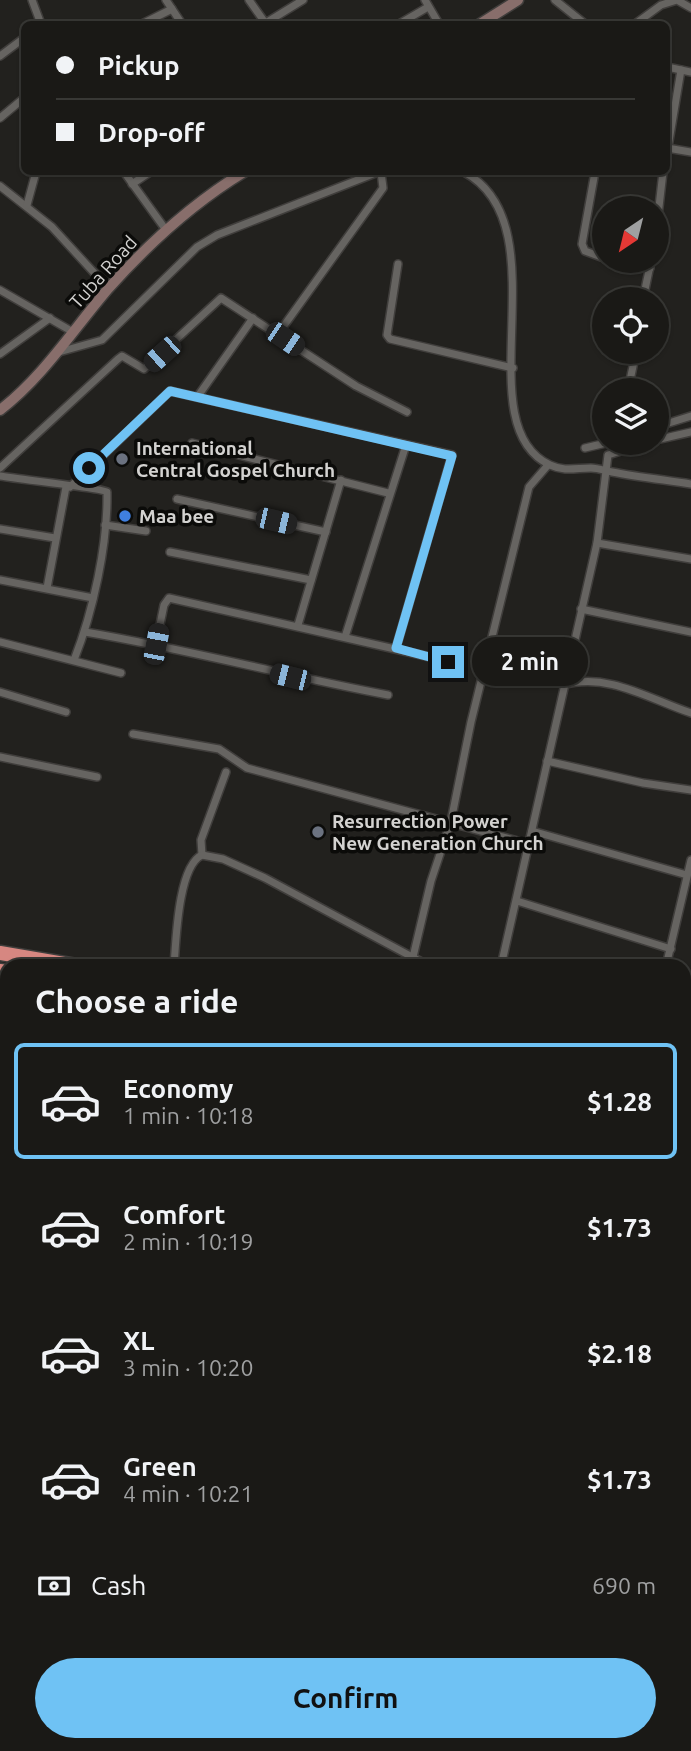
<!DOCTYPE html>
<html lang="en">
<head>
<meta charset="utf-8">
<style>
	:root { --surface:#1a1916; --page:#23221f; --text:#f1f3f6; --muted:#9fa0a1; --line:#383835; --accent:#6fc2f4 }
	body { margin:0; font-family:Ubuntu,sans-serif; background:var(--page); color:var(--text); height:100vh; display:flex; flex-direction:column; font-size:26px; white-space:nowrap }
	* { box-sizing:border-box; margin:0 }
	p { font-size:23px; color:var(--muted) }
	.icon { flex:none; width:38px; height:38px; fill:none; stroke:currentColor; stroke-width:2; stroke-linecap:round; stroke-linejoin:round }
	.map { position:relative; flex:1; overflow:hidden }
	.drawer { position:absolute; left:0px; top:959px; width:691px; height:793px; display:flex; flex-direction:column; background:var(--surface); border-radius:21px 21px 0 0; box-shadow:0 2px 5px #0004,0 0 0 2px var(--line) }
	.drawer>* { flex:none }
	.hud { position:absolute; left:21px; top:21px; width:649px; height:154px; border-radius:10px; box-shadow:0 2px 5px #0004,0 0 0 2px var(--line); display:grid; align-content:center; height:154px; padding:0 35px; background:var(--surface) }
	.needle { width:46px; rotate:215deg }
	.buttons { position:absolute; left:592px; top:196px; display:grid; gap:14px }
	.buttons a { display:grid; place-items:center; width:77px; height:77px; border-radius:50%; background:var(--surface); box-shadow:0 2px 5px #0004,0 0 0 2px var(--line); font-size:35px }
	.end { position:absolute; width:32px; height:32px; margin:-16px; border:9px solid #6fc2f4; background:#111; box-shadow:0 0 0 4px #111 }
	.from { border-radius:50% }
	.bubble { position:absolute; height:49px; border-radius:24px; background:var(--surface); box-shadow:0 2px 5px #0004,0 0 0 2px var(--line); font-size:23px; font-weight:600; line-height:49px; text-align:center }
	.car { position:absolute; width:21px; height:42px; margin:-21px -10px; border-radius:9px; box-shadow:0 0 5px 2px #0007; background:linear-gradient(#222 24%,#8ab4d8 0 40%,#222 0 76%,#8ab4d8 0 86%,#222 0) }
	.hud b { display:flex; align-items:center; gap:24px; height:66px; font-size:26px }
	.hud b+b { border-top:2px solid var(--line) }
	.hud i { width:18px; height:18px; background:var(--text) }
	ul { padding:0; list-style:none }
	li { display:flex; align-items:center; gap:21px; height:116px; margin:0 14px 10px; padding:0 21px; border:4px solid transparent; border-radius:10px }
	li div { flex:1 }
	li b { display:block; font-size:26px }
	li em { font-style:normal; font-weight:600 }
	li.on { border-color:var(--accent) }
	li>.icon { width:63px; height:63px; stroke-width:1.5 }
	h2 { padding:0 35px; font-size:32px; line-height:84px }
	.pay { display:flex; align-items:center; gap:18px; height:77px; padding:0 35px; font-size:26px }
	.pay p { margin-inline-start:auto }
	.cta { display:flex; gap:14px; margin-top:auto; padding:14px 35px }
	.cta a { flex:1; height:80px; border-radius:42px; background:var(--accent); color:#111; font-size:28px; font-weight:600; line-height:80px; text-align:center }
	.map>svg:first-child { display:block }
	.water { fill:#010618 }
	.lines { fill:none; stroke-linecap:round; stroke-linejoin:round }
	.street-casing { stroke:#403e3c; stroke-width:10 }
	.secondary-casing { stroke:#403e3c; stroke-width:13 }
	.highway-casing { stroke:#403e3c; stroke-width:17 }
	.street { stroke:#666461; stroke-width:7 }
	.secondary { stroke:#886e6b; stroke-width:10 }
	.highway { stroke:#d68781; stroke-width:14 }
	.route { stroke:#6fc2f4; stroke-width:9 }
	.worship-dot { fill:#6b7280; stroke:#0b0b09; stroke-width:2.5 }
	.shop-dot { fill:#3f7fe0; stroke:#0b0b09; stroke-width:2.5 }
	.labels { text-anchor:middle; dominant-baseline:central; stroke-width:7; stroke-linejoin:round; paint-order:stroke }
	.street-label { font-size:19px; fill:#d3d2d0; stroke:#0b0b09 }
	.poi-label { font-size:19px; font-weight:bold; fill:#d3d2d0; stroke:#0b0b09; text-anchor:start }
</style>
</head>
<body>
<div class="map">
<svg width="691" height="1751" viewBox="0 0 691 1751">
	<rect width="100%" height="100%" fill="#22211e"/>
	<polygon class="water" points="7,1681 7,1745 235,1745 232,1751 0,1751 0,1684"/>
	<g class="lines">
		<defs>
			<g id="street">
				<polyline points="32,0 41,24"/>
				<polyline points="166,0 182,24"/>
				<polyline points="249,0 266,24"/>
				<polyline points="425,0 439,24"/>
				<polyline points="555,0 585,24"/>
				<polyline points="142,24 172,9"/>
				<polyline points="264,24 303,0"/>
				<polyline points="399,24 428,7"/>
				<polyline points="635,24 661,5 677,0 691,8"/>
				<polyline points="0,56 24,38"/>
				<polyline points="667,67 691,72"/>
				<polyline points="0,118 24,98"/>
				<polyline points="667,148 691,152"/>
				<polyline points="667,153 681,70"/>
				<polyline points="124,172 166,230"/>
				<path d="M464 172C564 225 463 425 550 465 565 472 576 468 591 468 598 468 606 471 612 472 638 477 665 480 691 484"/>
				<polyline points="595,172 582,244 585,251 604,258"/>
				<polyline points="132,184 150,172"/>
				<polyline points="0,186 52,227 109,289"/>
				<polyline points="27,205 36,172"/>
				<polyline points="656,233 663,172"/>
				<polyline points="614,261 650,268"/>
				<polyline points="398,264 387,335 390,339 513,368"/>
				<polyline points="0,290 73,332"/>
				<polyline points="643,299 651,261"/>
				<polyline points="278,334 383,188 381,172"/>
				<polyline points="59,352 102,340 197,247 217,235 378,172"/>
				<polyline points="0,354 50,318"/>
				<polyline points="628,390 636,352"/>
				<polyline points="198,396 253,318"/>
				<polyline points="656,427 691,416"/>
				<polyline points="656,440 691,432"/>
				<polyline points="192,443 388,493"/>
				<polyline points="585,448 606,443"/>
				<polyline points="0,468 118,359 122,356 144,369 221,298 356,386 407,412"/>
				<path d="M0 476C15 479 102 488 107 492 108 544 93 612 74 660"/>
				<polyline points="70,487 170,391 452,455 396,648"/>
				<polyline points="177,499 326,532"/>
				<polyline points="105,525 146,531"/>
				<polyline points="0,529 55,538"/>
				<polyline points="597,543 691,559"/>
				<polyline points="170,552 311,580"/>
				<polyline points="0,580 93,598"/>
				<polyline points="47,588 66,487"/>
				<polyline points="581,609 691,632"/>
				<polyline points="298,625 341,480"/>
				<path d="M85 632C187 649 286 676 388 695"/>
				<polyline points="345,637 406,445"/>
				<polyline points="0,642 121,673"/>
				<polyline points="156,644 164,605 169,598 448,661"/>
				<path d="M563 685C608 672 649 699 691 713"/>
				<polyline points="0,692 66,712"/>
				<polyline points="133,734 219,749 247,768 529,844"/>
				<polyline points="0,757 97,777"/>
				<polyline points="547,761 643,783 691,790"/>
				<polyline points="532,831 687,875"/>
				<polyline points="202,855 201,840 226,772"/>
				<polyline points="517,901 671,949"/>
				<polyline points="413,957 431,881 451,821 471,722 529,487 548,465"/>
				<path d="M174 966C176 941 178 866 202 855L223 859 265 878 429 966"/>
				<polyline points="501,966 597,543 608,455 646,443"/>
				<polyline points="666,966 691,860"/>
				<polyline points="684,1049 691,1050"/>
				<polyline points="684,1121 690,1085"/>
				<polyline points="684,1131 685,1121 691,1122"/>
				<polyline points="0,1138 7,1137"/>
				<polyline points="0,1148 7,1153"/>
				<polyline points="684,1181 691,1185"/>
				<polyline points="0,1226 7,1233"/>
				<polyline points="684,1261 691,1266"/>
				<polyline points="0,1268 7,1263"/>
				<polyline points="684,1305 691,1310"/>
				<polyline points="684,1338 691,1329"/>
				<polyline points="0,1353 7,1349"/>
				<polyline points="684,1379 691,1385"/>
				<polyline points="0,1401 7,1409"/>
				<polyline points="684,1503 691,1508"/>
				<polyline points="0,1518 7,1527"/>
				<polyline points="684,1530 691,1525"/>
				<polyline points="0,1572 7,1567"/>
				<polyline points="684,1605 691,1610"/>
				<polyline points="684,1639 691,1625"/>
				<polyline points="684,1643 691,1655"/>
				<polyline points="684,1697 691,1689"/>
				<polyline points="532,1745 536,1751"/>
				<polyline points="661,1745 672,1751"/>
				<polyline points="625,1751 640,1745"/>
			</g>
			<g id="secondary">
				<polyline points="480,24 518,0"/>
				<path d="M0 410C42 378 73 330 107 290 147 245 193 203 244 172"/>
			</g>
			<g id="highway">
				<polyline points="0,953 76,966"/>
				<polyline points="0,971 7,972"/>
				<polyline points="684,1068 691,1069"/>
				<polyline points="684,1084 691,1085"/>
			</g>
		</defs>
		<use href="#street" class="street-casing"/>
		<use href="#secondary" class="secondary-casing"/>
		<use href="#highway" class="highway-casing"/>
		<use href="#street" class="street"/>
		<use href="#secondary" class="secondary"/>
		<use href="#highway" class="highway"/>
	</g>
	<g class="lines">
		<polyline class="route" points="89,468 170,391 452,456 396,648 448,662"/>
	</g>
	<g class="worship-dot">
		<circle cx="122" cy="459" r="7"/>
		<circle cx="318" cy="832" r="7"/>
	</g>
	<circle class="shop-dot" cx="125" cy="516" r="7"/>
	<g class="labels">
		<g class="street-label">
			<text transform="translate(103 272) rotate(-48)">Tuba Road</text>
		</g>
		<g class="poi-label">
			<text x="136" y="448">International<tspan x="136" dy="22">Central Gospel Church</tspan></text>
			<text x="139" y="516">Maa bee</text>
			<text x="332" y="821">Resurrection Power<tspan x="332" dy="22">New Generation Church</tspan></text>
		</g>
	</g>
</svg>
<div class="buttons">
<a><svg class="needle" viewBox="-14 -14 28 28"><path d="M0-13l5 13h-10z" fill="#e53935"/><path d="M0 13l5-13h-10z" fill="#9fa0a1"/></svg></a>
<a><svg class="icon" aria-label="locate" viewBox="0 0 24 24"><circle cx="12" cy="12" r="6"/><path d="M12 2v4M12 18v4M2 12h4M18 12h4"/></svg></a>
<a><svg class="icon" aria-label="layers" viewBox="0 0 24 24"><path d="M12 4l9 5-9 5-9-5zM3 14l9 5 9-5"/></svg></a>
</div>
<i class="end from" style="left:89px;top:468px"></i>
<i class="end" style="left:448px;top:662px"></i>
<div class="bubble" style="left:472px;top:637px;width:116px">2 min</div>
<i class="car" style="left:285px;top:339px;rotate:124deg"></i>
<i class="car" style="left:162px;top:354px;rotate:228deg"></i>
<i class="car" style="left:276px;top:521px;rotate:103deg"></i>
<i class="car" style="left:156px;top:644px;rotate:11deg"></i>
<i class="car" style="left:290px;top:677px;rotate:284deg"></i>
<div class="hud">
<b><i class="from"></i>Pickup</b>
<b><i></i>Drop-off</b>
</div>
<section class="drawer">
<h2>Choose a ride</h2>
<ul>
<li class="on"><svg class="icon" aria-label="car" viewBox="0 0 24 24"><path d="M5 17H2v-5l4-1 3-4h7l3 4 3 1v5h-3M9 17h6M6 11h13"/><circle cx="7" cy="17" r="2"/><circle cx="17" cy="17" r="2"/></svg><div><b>Economy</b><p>1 min · 10:18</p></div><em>$1.28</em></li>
<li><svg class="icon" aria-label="car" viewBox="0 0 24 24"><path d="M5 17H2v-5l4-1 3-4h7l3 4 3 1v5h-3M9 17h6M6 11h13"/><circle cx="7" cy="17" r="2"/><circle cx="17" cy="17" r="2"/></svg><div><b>Comfort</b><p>2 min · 10:19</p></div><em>$1.73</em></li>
<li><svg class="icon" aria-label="car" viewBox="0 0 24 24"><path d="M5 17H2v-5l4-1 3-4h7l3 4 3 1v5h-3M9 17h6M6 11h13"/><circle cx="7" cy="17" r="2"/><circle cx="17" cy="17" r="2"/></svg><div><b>XL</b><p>3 min · 10:20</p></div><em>$2.18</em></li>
<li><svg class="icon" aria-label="car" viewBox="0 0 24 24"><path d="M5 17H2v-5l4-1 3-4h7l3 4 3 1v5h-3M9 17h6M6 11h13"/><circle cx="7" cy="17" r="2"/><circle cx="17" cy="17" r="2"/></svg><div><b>Green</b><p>4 min · 10:21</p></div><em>$1.73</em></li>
</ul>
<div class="pay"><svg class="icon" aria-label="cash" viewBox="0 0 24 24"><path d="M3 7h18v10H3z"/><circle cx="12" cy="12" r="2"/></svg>Cash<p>690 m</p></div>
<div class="cta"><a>Confirm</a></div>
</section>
</div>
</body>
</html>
